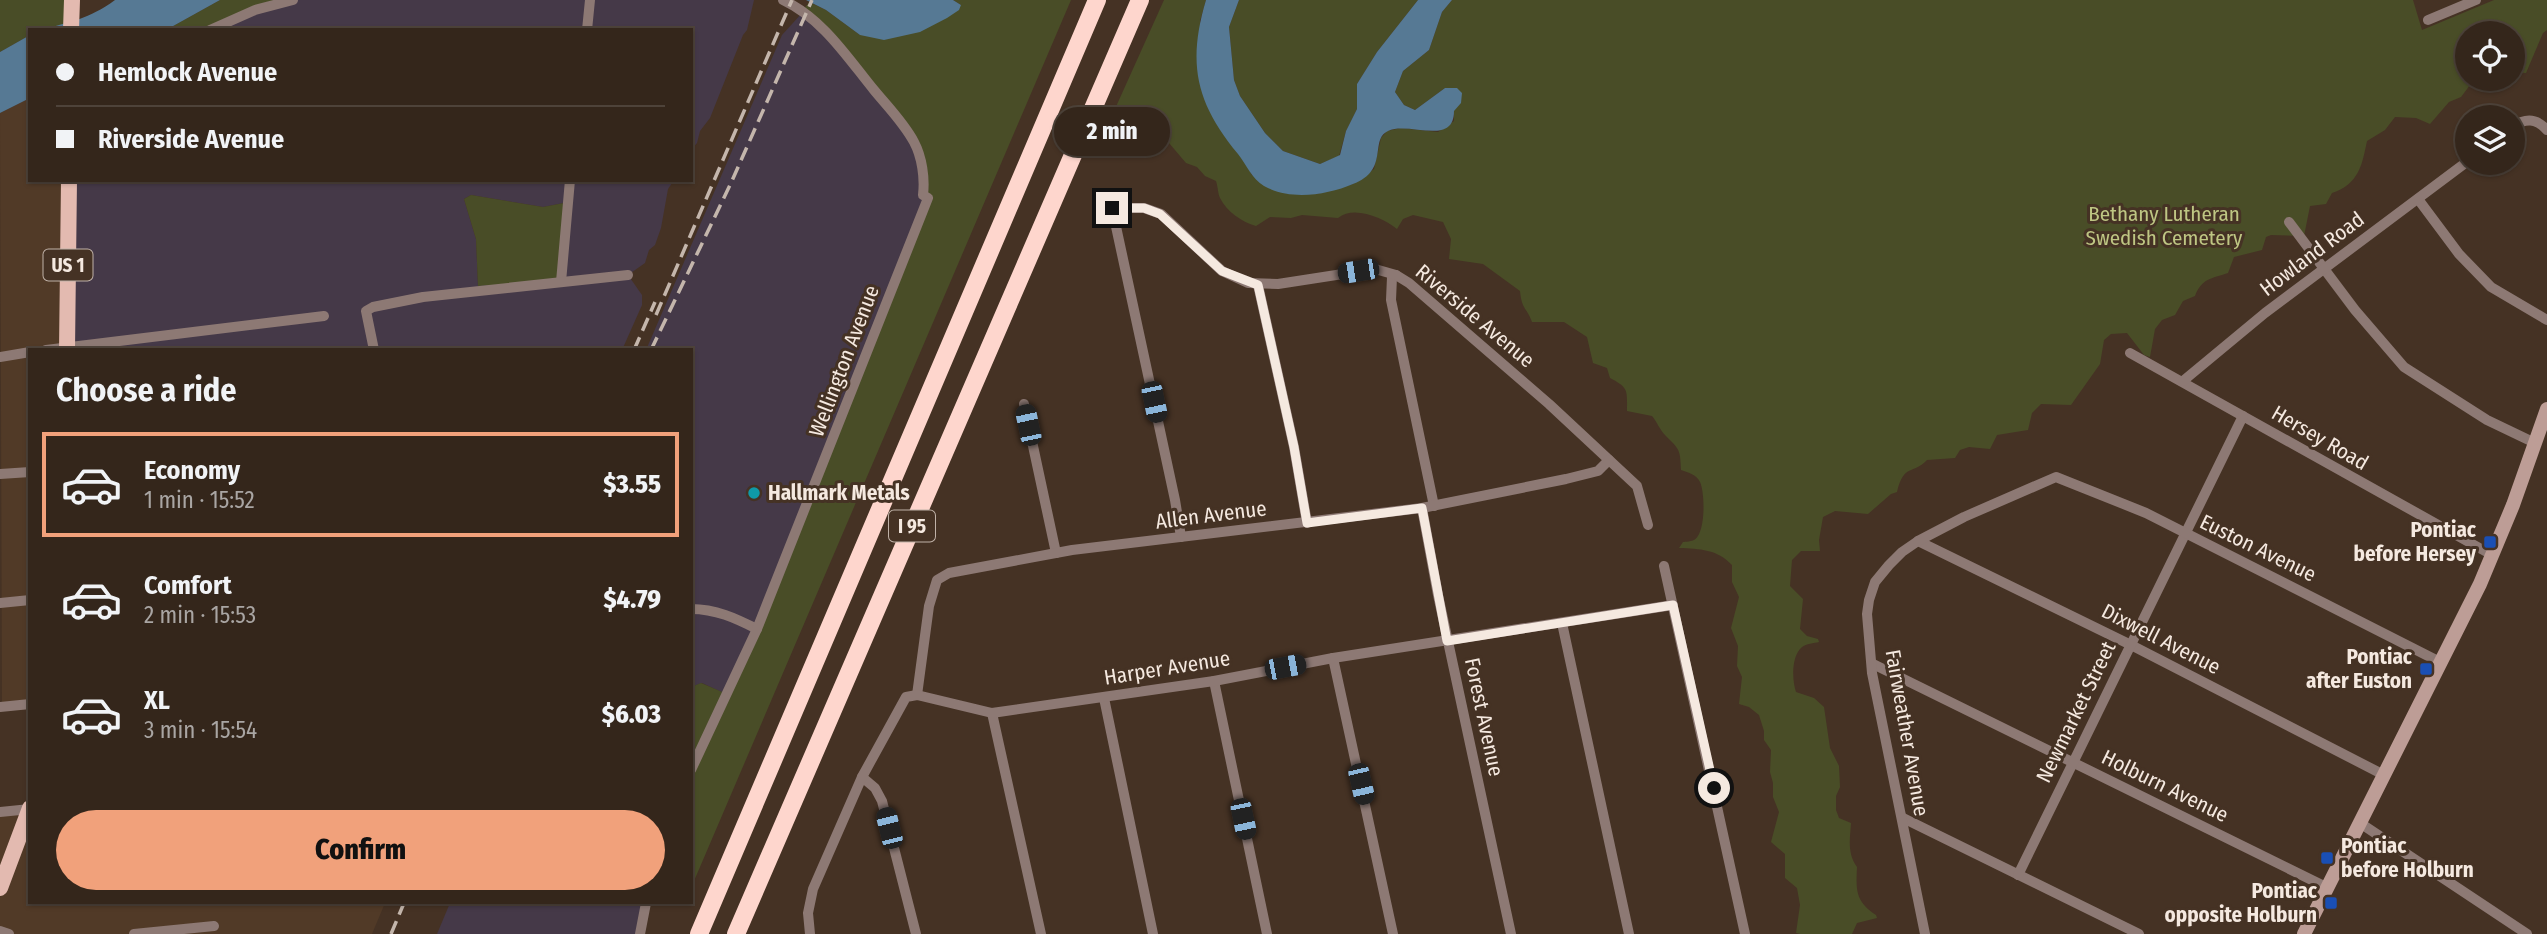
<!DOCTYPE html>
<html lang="en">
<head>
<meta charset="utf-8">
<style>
	:root { --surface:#34261b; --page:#3c2e24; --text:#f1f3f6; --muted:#a9a5a3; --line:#4e433a; --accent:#f1a17b }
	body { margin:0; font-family:"Fira Sans Condensed",sans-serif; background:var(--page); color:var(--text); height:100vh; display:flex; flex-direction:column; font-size:26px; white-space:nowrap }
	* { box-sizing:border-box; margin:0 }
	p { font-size:23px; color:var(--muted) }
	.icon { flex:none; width:38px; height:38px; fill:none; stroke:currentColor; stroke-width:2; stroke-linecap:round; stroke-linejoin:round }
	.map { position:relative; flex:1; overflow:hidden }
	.sheet { position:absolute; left:28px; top:348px; width:665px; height:556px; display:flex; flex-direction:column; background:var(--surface); border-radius:0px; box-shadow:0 2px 5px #0004,0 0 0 2px var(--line) }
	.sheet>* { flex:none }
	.top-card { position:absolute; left:28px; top:28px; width:665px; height:154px; border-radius:0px; box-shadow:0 2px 5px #0004,0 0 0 2px var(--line); display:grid; align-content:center; height:154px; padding:0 28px; background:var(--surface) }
	.fabs { position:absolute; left:2455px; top:21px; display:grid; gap:14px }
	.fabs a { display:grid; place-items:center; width:70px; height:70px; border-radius:50%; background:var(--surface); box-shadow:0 2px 5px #0004,0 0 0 2px var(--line); font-size:35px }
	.end { position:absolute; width:32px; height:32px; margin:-16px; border:9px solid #f5e9e0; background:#111; box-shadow:0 0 0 4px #111 }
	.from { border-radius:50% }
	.bubble { position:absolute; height:49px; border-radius:24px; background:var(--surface); box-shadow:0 2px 5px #0004,0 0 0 2px var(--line); font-size:23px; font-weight:800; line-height:49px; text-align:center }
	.car { position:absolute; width:21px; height:42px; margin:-21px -10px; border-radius:9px; box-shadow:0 0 5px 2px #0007; background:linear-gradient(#222 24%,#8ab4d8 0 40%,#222 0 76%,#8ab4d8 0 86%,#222 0) }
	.top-card b { display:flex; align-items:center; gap:24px; height:66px; font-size:26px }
	.top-card b+b { border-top:2px solid var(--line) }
	.top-card i { width:18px; height:18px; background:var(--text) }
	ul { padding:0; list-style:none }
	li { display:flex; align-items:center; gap:21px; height:105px; margin:0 14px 10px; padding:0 14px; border:4px solid transparent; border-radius:0px }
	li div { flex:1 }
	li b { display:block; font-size:26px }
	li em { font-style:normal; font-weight:800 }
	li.on { border-color:var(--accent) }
	li>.icon { width:63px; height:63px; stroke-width:1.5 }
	h2 { padding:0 28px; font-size:32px; line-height:84px }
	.button { display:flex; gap:14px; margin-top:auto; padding:14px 28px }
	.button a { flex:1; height:80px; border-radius:42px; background:var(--accent); color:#111; font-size:28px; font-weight:800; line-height:80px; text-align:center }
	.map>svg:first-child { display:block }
	.built { fill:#513a27 }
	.industrial { fill:#453948; fill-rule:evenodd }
	.green { fill:#494d27 }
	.water { fill:#567994 }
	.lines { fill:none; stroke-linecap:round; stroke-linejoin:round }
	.street { stroke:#8d7974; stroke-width:10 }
	.secondary { stroke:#bd9d96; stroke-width:14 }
	.primary { stroke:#e3bab0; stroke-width:16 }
	.highway { stroke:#fed6cd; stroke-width:18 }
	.rail { stroke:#c4b6ac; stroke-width:3.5; stroke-dasharray:14 7; stroke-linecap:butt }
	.route { stroke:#f5e9e0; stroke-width:9 }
	.culture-dot { fill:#0f9aa8; stroke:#453224; stroke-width:2.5 }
	.transit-dot { fill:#1a4fb4; stroke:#453224; stroke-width:2.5 }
	.labels { text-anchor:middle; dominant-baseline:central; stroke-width:6; stroke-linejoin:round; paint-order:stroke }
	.shield { fill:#453224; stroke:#c0b2a8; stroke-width:2 }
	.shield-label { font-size:19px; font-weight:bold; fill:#f5e9e0 }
	.park-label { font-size:21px; fill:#bec683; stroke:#453224 }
	.street-label { font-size:21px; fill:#f5e9e0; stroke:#453224 }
	.poi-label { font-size:21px; font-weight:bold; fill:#f5e9e0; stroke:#453224; text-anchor:end }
</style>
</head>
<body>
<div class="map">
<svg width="2547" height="934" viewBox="0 0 2547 934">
	<rect width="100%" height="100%" fill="#453224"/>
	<g class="built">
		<polygon points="30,98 30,180 68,180 66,350 30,350 30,705 2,704 0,113"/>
		<polygon points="30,807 30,903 385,903 372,934 0,934 0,814"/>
	</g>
	<g class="industrial">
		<polygon points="294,0 754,0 747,30 743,35 710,118 700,131 697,143 691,150 691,30 212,30"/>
		<polygon points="803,12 831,39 910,139 919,160 923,197 919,217 728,695 702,683 691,687 691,350 646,350 782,35"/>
		<path d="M69 180H674L668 189 661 228 655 245 649 250 645 263 628 275 642 295V305L622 350H66ZM471 195 543 207 564 203 478 286 476 239 464 199Z"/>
		<polygon points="450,903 647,903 639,934 437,934"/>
	</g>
	<g class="green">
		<polygon points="0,0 72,0 70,24 30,30 30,35 0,52"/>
		<polygon points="220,0 294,0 212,30 166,30"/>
		<polygon points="953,0 1071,0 691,888 691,687 701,683 727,694 915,230 923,197 922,176 910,139 804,9 809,2 826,10 860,35 961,5"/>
		<path d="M1164 0H1206L1200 21 1246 164 1252 175 1288 194H1316L1353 184 1374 169 1381 138 1387 131 1401 128 1438 132 1454 121V111L1445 88 1415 110 1404 105 1395 92 1403 71 1429 50 1442 12 1452 0H2413L2422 30 2494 0H2547V30L2543 33 2526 73 2513 72V33H2468V79H2480L2470 85 2461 97 2449 102 2430 124 2416 118 2395 117 2385 130 2367 141C2362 165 2359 184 2332 193L2326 204 2310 206 2304 236 2271 235 2266 237 2262 250 2234 257 2228 273C2211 279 2202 278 2195 296L2183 301 2175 315 2162 320 2155 329 2150 357 2144 355 2127 333 2111 334 2104 340 2100 364 2071 405 2041 404 2032 413 2028 430 1997 435 1990 449 1969 447 1960 450 1955 458 1927 460C1913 475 1904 463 1897 492L1891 494 1868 514 1835 511 1823 517 1819 540 1820 551H1801L1792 560 1790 586 1803 599 1800 629 1807 636 1818 639 1819 642C1814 643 1806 644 1802 647 1791 656 1792 681 1796 692L1814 698 1824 707 1830 748 1839 766 1840 787 1836 796V810L1839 818 1851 823C1850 839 1847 853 1857 867 1856 890 1855 901 1876 915L1877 918 1857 923 1852 934H1800L1796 933 1800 905 1797 888 1785 878V854L1771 842 1779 812 1773 797V783L1770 772 1771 750 1764 740V731L1759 715 1749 707 1739 704 1742 677 1737 666 1738 646 1731 628 1739 597 1732 582V565C1717 549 1700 549 1679 548L1683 542C1685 542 1693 541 1694 540 1706 534 1705 492 1700 482 1696 474 1689 473 1681 470 1680 449 1680 450 1665 435 1660 430 1657 422 1652 416L1627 411C1627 390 1629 388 1610 378L1607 368 1593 363 1587 337 1564 322H1532C1527 307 1522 311 1520 291L1483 264 1449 259 1451 239 1443 222 1413 215 1403 219 1397 229C1383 218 1354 205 1338 218L1302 215 1291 218 1270 217 1256 226C1242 222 1227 212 1220 198 1218 194 1218 187 1216 181L1205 176 1197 167 1186 163 1169 143 1151 141 1119 152 1117 157 1103 154 1101 140Z"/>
		<polygon points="1239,0 1418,0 1377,52 1357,84 1357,109 1346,131 1339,156 1320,164 1283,151 1265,133 1240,96 1234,80 1229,27"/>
		<polygon points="471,195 543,207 564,203 561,281 478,286 476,239 464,199"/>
	</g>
	<g class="water">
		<path d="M115 0H220L166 30H40C70 22 89 19 115 0Z"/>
		<polygon points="806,0 953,0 961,5 959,10 947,18 920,32 884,40 860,35 826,10"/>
		<path d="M1206 0H1239L1229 27 1234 80 1240 96 1265 133 1283 151 1320 164 1340 155 1346 131 1357 109V84L1377 52 1418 0H1452L1442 12 1429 50 1403 71 1395 92 1404 105 1415 110 1445 88H1457L1462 93 1461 103 1454 111C1454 147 1409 121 1388 131 1369 140 1390 170 1353 184 1327 195 1290 201 1264 186 1252 179 1246 164 1238 154 1196 103 1187 64 1206 0Z"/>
		<polygon points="30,35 30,98 0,113 0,52"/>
	</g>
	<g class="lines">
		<g class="street">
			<polyline points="2428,20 2476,0"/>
			<polyline points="210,30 255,10 293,0"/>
			<polyline points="587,30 590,0"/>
			<path d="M2513 127C2525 118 2536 118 2547 130"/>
			<polyline points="2418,199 2459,254 2491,287 2547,320"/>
			<polyline points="2289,222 2355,310 2404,367 2487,420 2535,443"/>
			<polyline points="1396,275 1392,277 1391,300 1434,506"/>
			<polyline points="561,282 570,180"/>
			<polyline points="1258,285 1294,447 1307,523"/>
			<polyline points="46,350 324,316"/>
			<polyline points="374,350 366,311 373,307 423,297 628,275"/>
			<polyline points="2130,353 2492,555"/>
			<polyline points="0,357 30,352"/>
			<polyline points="2183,381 2265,313 2468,161"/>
			<polyline points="1024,404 1056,553"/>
			<polyline points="0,474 30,472"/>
			<polyline points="1422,508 1438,595 1511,934"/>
			<polyline points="1181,537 1175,500 1112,208 1144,208 1161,214 1222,271 1248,283 1278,284 1375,269 1396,275 1409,283 1549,404 1637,486 1648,525"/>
			<polyline points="1918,541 2131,645 2384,775"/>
			<polyline points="1664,566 1745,934"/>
			<polyline points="0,603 30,600"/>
			<path d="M691 609C716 609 735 618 757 629"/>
			<polyline points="1562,623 1629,934"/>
			<polyline points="1333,658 1393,934"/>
			<polyline points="1873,664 2326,887"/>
			<polyline points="1214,681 1267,934"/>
			<polyline points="917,695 929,606 937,580 949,573 1072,550 1422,508 1566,479 1598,471 1609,460"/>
			<polyline points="1104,698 1153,934"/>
			<polyline points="0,707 30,704"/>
			<polyline points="992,713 1041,934"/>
			<path d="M691 770 757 629 928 198 923 195C925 178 922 157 914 142 904 123 888 107 874 90 847 57 823 19 783 0"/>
			<polyline points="862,777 875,788 882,801 916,934"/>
			<polyline points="0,812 30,809"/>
			<polyline points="1903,818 2139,934"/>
			<polyline points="2360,823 2527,934"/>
			<polyline points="2018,875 2243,416"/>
			<polyline points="0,931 9,934"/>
			<polyline points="134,934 214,926"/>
			<polyline points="640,934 646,903"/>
			<polyline points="810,934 808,913 813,889 862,777 906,697 917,695 992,713 1214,681 1333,658 1673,605"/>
			<polyline points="1925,934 1872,673 1867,614 1869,600 1875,582 1889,565 1902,552 1918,541 1964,517 2056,477 2146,513 2440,662"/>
		</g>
		<polyline class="secondary" points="2304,934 2480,584 2513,505 2547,409"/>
		<g class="primary">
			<polyline points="71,30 72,0"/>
			<polyline points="67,350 69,180"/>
			<polyline points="0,888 30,808"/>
		</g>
		<g class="highway">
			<polyline points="699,934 1097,0"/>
			<polyline points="736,934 1140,0"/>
		</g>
		<g class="rail">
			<polyline points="656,315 792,0"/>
			<polyline points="634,350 655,302"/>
			<polyline points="651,350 731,183 812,0"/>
			<polyline points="391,934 404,903"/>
		</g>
	</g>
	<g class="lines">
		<polyline class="route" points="1112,208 1144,208 1160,214 1222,271 1258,285 1294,447 1307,523 1422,508 1447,641 1673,605 1714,788"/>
	</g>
	<circle class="culture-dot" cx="754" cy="493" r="7"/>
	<g class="transit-dot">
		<rect x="2483" y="535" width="14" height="14" rx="3.5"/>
		<rect x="2419" y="662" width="14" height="14" rx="3.5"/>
		<rect x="2320" y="851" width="14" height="14" rx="3.5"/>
		<rect x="2324" y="896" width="14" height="14" rx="3.5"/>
	</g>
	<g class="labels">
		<g class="shield">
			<rect x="43.5" y="249.5" width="49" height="31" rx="5"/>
			<rect x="889" y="510.5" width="46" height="31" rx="5"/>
		</g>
		<g class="shield-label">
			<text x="68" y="265">US 1</text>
			<text x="912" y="526">I 95</text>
		</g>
		<g class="park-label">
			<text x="2164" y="214">Bethany Lutheran<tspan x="2164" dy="24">Swedish Cemetery</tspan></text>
		</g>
		<g class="street-label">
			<text transform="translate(2312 254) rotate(-37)">Howland Road</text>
			<text transform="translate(1475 316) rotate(40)">Riverside Avenue</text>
			<text transform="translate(844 361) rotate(-69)">Wellington Avenue</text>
			<text transform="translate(2320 438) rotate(30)">Hersey Road</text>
			<text transform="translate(1211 515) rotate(-7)">Allen Avenue</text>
			<text transform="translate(2258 548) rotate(26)">Euston Avenue</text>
			<text transform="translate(2161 639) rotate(27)">Dixwell Avenue</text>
			<text transform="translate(1167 668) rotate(-9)">Harper Avenue</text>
			<text transform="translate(2076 712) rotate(-64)">Newmarket Street</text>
			<text transform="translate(1484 717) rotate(78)">Forest Avenue</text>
			<text transform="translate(1907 733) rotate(80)">Fairweather Avenue</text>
			<text transform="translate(2165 786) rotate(26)">Holburn Avenue</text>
		</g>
		<g class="poi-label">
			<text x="768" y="493" text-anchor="start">Hallmark Metals</text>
			<text x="2476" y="530">Pontiac<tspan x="2476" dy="24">before Hersey</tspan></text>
			<text x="2412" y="657">Pontiac<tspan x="2412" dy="24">after Euston</tspan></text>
			<text x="2341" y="846" text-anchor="start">Pontiac<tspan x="2341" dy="24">before Holburn</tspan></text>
			<text x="2317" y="891">Pontiac<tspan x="2317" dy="24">opposite Holburn</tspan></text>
		</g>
	</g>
</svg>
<div class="fabs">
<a><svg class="icon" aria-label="locate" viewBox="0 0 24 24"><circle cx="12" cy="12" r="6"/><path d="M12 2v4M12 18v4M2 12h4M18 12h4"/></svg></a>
<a><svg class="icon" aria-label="layers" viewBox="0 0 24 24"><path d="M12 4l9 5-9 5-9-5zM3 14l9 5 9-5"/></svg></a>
</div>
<i class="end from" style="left:1714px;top:788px"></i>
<i class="end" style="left:1112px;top:208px"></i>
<div class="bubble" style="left:1054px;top:107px;width:116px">2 min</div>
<i class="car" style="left:1358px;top:271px;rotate:261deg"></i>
<i class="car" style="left:1154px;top:402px;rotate:168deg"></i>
<i class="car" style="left:1028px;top:425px;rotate:348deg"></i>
<i class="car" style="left:1285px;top:667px;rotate:79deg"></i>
<i class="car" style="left:1361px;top:784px;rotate:167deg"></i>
<i class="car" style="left:1243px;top:819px;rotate:168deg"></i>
<i class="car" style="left:889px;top:828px;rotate:346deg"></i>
<div class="top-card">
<b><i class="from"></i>Hemlock Avenue</b>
<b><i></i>Riverside Avenue</b>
</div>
<section class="sheet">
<h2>Choose a ride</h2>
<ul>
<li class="on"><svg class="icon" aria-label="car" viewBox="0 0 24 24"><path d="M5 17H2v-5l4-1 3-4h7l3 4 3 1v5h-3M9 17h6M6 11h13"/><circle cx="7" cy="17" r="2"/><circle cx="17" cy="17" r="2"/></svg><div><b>Economy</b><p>1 min · 15:52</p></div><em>$3.55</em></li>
<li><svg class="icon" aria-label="car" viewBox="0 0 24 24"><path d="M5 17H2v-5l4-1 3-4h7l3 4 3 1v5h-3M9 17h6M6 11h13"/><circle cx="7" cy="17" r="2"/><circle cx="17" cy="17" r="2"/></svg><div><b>Comfort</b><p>2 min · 15:53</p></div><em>$4.79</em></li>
<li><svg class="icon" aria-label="car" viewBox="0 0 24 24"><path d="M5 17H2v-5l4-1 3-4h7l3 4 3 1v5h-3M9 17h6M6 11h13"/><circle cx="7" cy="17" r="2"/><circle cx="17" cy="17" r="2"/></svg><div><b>XL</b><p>3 min · 15:54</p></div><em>$6.03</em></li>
</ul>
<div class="button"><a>Confirm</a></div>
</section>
</div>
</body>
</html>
